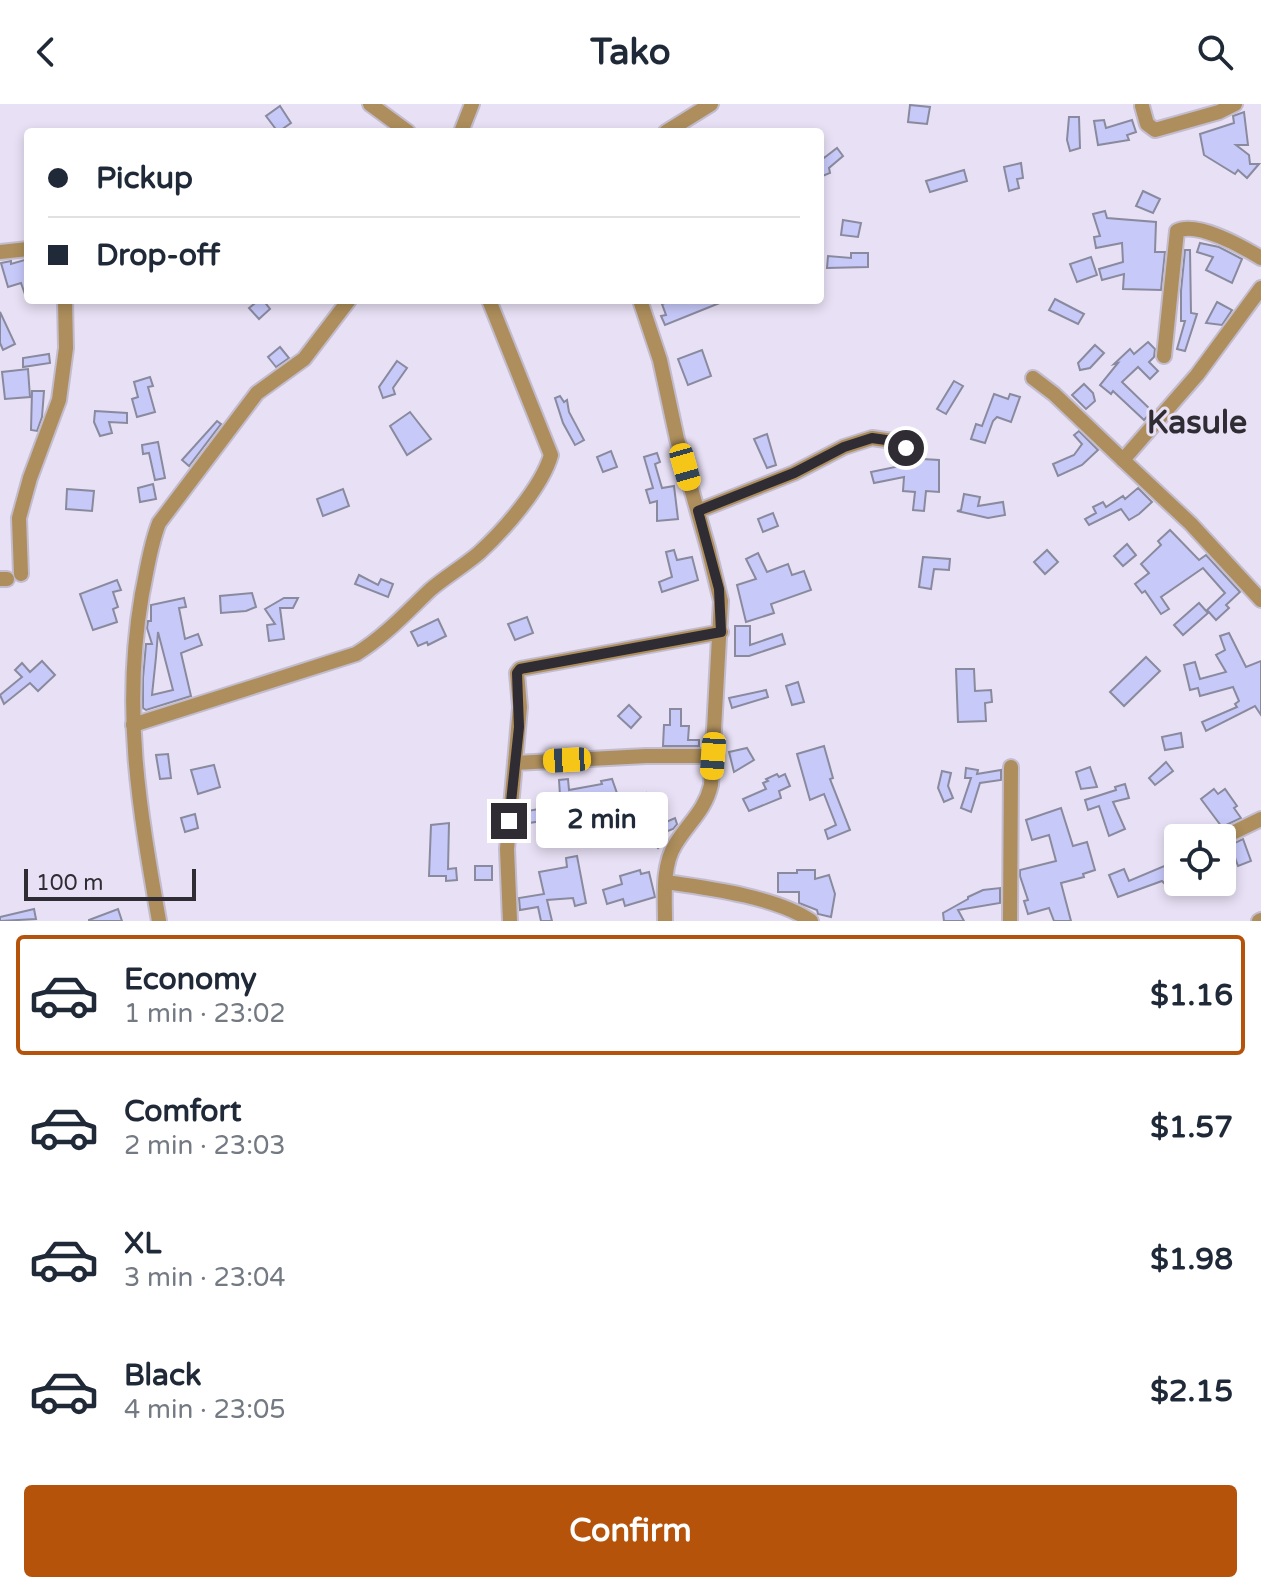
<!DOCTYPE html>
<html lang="en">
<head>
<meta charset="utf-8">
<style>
	:root { --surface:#fff; --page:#f6f6f7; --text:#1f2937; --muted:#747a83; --line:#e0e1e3; --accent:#b45309 }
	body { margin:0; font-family:"Varela Round",sans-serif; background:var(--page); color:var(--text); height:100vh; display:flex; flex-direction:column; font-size:30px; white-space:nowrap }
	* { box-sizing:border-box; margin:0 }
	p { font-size:26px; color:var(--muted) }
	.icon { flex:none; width:44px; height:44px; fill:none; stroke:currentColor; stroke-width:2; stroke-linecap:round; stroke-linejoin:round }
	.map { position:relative; height:817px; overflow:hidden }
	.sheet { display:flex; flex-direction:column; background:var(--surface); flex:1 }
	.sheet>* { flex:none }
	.guide { position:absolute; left:24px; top:24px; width:800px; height:176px; border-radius:8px; box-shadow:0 4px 12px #0003; display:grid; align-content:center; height:176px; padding:0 24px; background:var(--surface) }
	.controls { position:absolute; left:1164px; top:720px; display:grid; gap:16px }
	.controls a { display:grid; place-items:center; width:72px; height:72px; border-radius:8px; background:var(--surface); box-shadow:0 4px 12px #0003; font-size:40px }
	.scale { position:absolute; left:24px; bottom:20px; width:172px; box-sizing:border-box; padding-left:8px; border:4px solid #2f2c34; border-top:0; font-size:22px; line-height:28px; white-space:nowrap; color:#2f2c34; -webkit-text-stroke:6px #e8e0f5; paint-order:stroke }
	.end { position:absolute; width:36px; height:36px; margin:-18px; border:10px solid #2f2c34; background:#fff; box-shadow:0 0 0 4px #fff }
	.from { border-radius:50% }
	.bubble { position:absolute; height:56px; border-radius:8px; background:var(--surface); box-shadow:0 4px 12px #0003; font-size:26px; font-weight:700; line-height:56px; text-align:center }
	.car { position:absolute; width:24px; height:48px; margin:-24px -12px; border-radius:10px; box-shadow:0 0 6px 2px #0007; background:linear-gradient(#f5c518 24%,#345 0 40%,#f5c518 0 76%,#345 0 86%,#f5c518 0) }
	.guide b { display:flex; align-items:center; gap:28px; height:76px; font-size:30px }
	.guide b+b { border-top:2px solid var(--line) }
	.guide i { width:20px; height:20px; background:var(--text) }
	ul { padding:14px 0 0; list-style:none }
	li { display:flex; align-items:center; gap:24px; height:120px; margin:0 16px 12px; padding:0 8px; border:4px solid transparent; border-radius:8px }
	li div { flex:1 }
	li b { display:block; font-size:30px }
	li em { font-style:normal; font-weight:700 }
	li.on { border-color:var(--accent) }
	li>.icon { width:72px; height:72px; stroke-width:1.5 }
	.primary-button { display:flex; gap:16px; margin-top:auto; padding:16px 24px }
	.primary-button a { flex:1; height:92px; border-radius:8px; background:var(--accent); color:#fff; font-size:32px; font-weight:700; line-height:92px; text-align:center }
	header { display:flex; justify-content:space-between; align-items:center; height:104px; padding:0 24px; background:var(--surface); font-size:36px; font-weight:700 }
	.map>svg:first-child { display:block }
	.building { fill:#c7c9f9; stroke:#898a9e; stroke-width:2; fill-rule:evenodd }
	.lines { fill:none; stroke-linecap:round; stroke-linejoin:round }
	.minor-casing { stroke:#c3bcce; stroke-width:18 }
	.minor { stroke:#ad8e5c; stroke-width:14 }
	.route { stroke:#2f2c34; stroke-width:10 }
	.labels { text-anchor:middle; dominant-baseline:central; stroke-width:6; stroke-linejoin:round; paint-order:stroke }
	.district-label { font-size:32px; font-weight:bold; fill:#2f2c34; stroke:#e8e0f5 }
</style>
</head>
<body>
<header><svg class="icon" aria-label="back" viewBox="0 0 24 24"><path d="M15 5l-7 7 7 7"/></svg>Tako<svg class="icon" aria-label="search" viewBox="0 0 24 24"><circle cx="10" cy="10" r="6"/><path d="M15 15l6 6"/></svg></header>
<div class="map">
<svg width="1261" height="817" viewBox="0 0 1261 817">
	<rect width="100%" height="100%" fill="#e8e0f5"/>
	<g class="building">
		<polygon points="910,1 930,3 927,20 908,18"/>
		<polygon points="280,2 291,19 278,28 266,12"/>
		<polygon points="1244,8 1248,41 1236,41 1249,51 1250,60 1259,60 1247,74 1238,66 1235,70 1204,51 1200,30 1234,19 1233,12"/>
		<polygon points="1069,13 1079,13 1080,44 1070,47 1067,36"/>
		<polygon points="1104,16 1106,24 1132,16 1136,28 1127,31 1129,36 1098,41 1094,17"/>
		<polygon points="820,44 824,54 837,44 843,52 829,64 830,69 820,73"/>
		<polygon points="1021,59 1023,74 1017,75 1019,84 1009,87 1004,63"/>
		<polygon points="964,66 967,77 930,88 926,77"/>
		<polygon points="1143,87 1160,95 1153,109 1136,102"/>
		<polygon points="1105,107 1107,114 1156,118 1155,148 1165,148 1161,186 1123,185 1124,170 1102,176 1099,165 1123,158 1122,139 1096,144 1094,133 1100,132 1093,110"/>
		<polygon points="843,116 861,119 858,133 841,131"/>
		<polygon points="1200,139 1219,143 1242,155 1232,179 1206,166 1213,153 1197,148"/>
		<polygon points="1185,146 1190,146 1191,209 1197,210 1185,247 1177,245 1185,217 1181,217 1181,187"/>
		<polygon points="851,149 868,149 868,163 827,164 828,152 851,154"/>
		<polygon points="1091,153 1097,171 1077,178 1070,160"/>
		<polygon points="28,155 28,196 27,196 21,179 8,183 1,159 11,157 11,160"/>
		<polygon points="1055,195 1084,210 1078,220 1049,206"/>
		<polygon points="259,196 263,196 270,205 259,215 249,204"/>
		<polygon points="674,196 727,196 665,221 661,212 666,211 662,200"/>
		<polygon points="1217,198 1232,206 1222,221 1206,219"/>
		<polygon points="0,208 15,240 3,246 0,239"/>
		<polygon points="1148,238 1155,245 1154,253 1149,258 1158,267 1150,275 1138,263 1122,278 1152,307 1144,316 1113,287 1111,290 1100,281 1118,259 1114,260 1130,245 1134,250"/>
		<polygon points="1095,241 1104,249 1090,264 1080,266 1078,259"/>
		<polygon points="280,243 289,254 276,263 268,253"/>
		<polygon points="702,246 711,272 688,281 678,255"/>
		<polygon points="49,250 50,259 23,263 23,254"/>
		<polygon points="397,257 407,264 393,284 395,290 383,294 379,283"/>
		<polygon points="28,265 30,293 5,295 2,268"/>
		<polygon points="150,273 153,282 148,283 155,308 137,313 132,295 138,293 134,278"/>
		<polygon points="954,277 963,282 946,310 937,305"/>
		<polygon points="1084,280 1093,289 1095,297 1086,305 1072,291"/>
		<polygon points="32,287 44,287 42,313 37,327 31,326"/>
		<polygon points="994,290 1008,295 1010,290 1020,293 1011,318 997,313 993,317 985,339 971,335 976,320 982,322"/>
		<polygon points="560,292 564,298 567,296 569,308 584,336 575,341 563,319 555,294"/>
		<polygon points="95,307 127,309 127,319 109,318 112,329 100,332 94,318"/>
		<polygon points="410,308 431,335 407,351 390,322"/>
		<polygon points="217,317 221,320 189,362 182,356"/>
		<polygon points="1079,327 1098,346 1082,361 1058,372 1053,360 1074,351 1082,340 1074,331"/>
		<polygon points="767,330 776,361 767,364 754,335"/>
		<polygon points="158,338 165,374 155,376 149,349 143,350 142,341"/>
		<polygon points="611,347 617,363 603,368 597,353"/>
		<polygon points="657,349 660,358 655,360 662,384 674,382 678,415 657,417 657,397 650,399 646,386 653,384 644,353"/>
		<polygon points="905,354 939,356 939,388 926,387 924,407 913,406 915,388 903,387 904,373 874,379 871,368 905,361"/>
		<polygon points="153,380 156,395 140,398 138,384"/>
		<polygon points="1138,384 1152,398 1139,410 1129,416 1121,405 1089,421 1085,415 1096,409 1093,403 1103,398 1106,403 1123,392 1125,395"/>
		<polygon points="67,385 94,387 92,407 66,405"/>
		<polygon points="343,385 349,402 323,412 317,395"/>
		<polygon points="964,390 980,393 978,402 1003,398 1005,411 988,414 957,407 961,406"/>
		<polygon points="773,409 778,422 763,428 758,415"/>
		<polygon points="1170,426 1199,456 1206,451 1240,488 1226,501 1229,504 1216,516 1207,506 1225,489 1203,464 1161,493 1169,505 1161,510 1145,487 1142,489 1135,480 1149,469 1141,460 1161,441 1158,437"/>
		<polygon points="1127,440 1136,451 1123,462 1114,452"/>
		<polygon points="674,446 677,456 692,453 698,476 662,488 659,478 672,473 666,448"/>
		<polygon points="1047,446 1058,458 1045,470 1034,458"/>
		<polygon points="758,449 767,468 788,460 792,471 804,467 811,486 771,500 774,509 746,518 737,481 756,475 746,455"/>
		<polygon points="923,453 950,455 949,466 934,465 931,485 919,483"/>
		<polygon points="359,471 378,481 381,475 393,480 388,493 355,480"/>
		<polygon points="117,476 121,486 113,488 118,503 113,505 117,518 93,526 80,490"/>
		<polygon points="252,489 256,503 246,507 221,509 220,492"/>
		<path d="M184 494 186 503 179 504 185 535 198 530 202 541 181 549 191 592 146 606 143 604V574L146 540H152L147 524 148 517H151V501ZM158 528 173 586 152 591 156 553Z"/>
		<polygon points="284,494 298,494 293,504 280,504 284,535 269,537 267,521 275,520 265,505"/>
		<polygon points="1199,499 1208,509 1183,531 1174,521"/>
		<polygon points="527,513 533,529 515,536 508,520"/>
		<polygon points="438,515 446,532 428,541 427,538 418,542 411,528"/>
		<polygon points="735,522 750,522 750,541 782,530 785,540 749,552 735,552"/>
		<polygon points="1229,529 1246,563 1261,557 1261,611 1255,602 1206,627 1202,618 1237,603 1235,600 1239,597 1233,583 1200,592 1198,584 1190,586 1184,561 1195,558 1200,575 1226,568 1216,551 1225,546 1220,532"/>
		<polygon points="1146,553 1160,567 1124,602 1110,588"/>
		<polygon points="42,557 55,571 38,587 30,579 4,600 0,591 22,573 15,566 22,559 30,568"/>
		<polygon points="956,565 974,565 975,587 991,586 992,598 985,599 986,617 958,618"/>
		<polygon points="798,578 804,598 792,601 786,582"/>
		<polygon points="766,586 768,593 732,604 729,594"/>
		<polygon points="629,601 641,613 631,624 618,612"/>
		<polygon points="670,605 681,605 681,622 689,622 688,636 699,636 699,642 663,642 664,621 670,621"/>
		<polygon points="1181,629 1183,643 1165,646 1162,633"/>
		<polygon points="824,642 833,674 830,675 850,726 828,735 825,726 836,721 824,690 810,696 797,650"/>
		<polygon points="747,644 754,656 734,668 729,648"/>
		<polygon points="168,650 171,674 160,675 156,651"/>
		<polygon points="1166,658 1173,667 1155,681 1149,674"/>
		<polygon points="214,661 220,683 198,690 191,666"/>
		<polygon points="1090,663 1097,683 1081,685 1076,668"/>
		<polygon points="966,664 978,666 977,670 1001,666 1001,676 980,679 971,708 961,704 971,674 965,674"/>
		<polygon points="942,667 951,669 948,682 953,694 944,698 938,684"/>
		<polygon points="777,670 779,673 785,670 790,682 779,687 781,694 749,707 743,695 766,685 763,679 768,677 766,675"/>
		<polygon points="568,675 569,686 602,680 601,677 612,675 619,695 561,707 559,676"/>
		<polygon points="1125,680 1129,694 1113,698 1125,725 1109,732 1099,702 1088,706 1085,696 1116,686 1115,683"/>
		<polygon points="1214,685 1218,690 1225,685 1237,702 1234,704 1241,714 1222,723 1201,695"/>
		<polygon points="646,689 649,711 657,722 675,714 677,720 673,725 660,730 666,736 658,744 638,722 633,691"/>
		<polygon points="557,702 560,714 529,719 527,707"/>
		<polygon points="1061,704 1073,742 1087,738 1095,766 1083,770 1084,773 1061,779 1071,817 1054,817 1049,804 1028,810 1024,797 1028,796 1020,772 1020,766 1056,757 1049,731 1032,736 1026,716"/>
		<polygon points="195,710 198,724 185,728 181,714"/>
		<polygon points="449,719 448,765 456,764 457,776 446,777 446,772 429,772 431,721"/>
		<polygon points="1243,735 1251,757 1238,762 1233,748 1226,750 1224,744"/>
		<polygon points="577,752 586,799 575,802 573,794 547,796 552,817 541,817 538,803 520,806 519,794 544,790 539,768 567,763 566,754"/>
		<polygon points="1169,760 1175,775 1164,779 1162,777 1118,793 1109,771 1124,765 1129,777"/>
		<rect x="475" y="762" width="17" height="14"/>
		<polygon points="640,766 641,770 649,768 655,793 625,802 623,795 607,800 603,786 622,780 620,772"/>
		<polygon points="797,766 815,766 815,775 829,771 835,790 831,813 818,810 817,806 799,799 799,788 778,788 778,769 797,769"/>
		<polygon points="1000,784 1000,799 958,806 964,817 944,817 943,809 968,795 968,793 983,786"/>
		<polygon points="34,805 36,815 0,817 0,813"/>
		<polygon points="118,805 122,817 89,817 89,816"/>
	</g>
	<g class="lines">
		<defs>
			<g id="minor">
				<polyline points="370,0 408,28"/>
				<polyline points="1142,2 1147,20 1155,26 1219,8 1235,0"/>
				<polyline points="461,28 472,0"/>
				<polyline points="666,28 711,0"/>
				<polyline points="0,148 28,145"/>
				<polyline points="1261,184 1197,271 1123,356 1191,420 1261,496"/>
				<path d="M640 196 660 256 677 335 708 444 721 497 711 681C705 707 688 719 675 741 662 762 665 793 665 817"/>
				<path d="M1164 252 1177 127C1197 117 1243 143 1261 154"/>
				<polyline points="1033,274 1054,290 1123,356"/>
				<polyline points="698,407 794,369 844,343 872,334 893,337 906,344"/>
				<polyline points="21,470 19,414 30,374 59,296 66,244 65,196"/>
				<polyline points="0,475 7,475"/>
				<path d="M133 621 356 550C384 533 406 509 430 486 445 473 464 462 479 449 504 426 542 383 551 351L489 196"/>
				<polyline points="515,659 520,603 517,569 520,565 721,528"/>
				<polyline points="1222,734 1261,715"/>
				<path d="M666 778C708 784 777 793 811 817"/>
				<path d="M159 817C139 703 122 606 142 490 147 466 150 442 159 419L257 289 304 255 349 196"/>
				<polyline points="510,817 507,745 515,659 646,652 713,652"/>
				<polyline points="1010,817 1011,663"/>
				<polyline points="1259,817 1261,816"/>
			</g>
		</defs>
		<use href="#minor" class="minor-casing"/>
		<use href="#minor" class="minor"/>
	</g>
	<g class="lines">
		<polyline class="route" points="509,717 519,623 517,569 520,565 721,528 719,485 698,407 794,369 844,343 872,334 893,337 906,344"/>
	</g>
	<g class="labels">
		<g class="district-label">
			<text x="1197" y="319">Kasule</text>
		</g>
	</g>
</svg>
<div class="controls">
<a><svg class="icon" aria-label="locate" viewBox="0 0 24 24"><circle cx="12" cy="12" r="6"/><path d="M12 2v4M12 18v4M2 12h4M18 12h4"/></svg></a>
</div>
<div class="scale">100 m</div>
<i class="end from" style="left:906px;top:344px"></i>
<i class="end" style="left:509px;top:717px"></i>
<div class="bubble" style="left:536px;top:688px;width:132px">2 min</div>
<i class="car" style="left:685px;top:363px;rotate:164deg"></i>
<i class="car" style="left:713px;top:652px;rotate:184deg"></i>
<i class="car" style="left:567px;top:656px;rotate:267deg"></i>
<div class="guide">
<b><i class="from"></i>Pickup</b>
<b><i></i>Drop-off</b>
</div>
</div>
<section class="sheet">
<ul>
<li class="on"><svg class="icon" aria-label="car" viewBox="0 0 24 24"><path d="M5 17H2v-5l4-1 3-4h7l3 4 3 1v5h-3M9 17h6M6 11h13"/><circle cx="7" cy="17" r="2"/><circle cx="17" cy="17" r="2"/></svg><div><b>Economy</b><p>1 min · 23:02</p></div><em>$1.16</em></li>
<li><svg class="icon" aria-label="car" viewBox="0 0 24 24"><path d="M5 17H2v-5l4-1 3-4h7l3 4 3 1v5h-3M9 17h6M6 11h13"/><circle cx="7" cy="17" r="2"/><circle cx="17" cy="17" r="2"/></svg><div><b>Comfort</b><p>2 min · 23:03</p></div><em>$1.57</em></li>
<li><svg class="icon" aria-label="car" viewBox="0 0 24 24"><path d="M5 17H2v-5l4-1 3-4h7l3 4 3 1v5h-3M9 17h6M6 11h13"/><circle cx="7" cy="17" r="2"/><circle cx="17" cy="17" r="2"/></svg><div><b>XL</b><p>3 min · 23:04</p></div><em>$1.98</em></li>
<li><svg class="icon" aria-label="car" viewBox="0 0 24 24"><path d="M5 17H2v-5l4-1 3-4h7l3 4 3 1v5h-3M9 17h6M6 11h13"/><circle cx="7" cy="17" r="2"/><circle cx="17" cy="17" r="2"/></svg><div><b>Black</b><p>4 min · 23:05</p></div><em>$2.15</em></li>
</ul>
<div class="primary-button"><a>Confirm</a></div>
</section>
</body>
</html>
